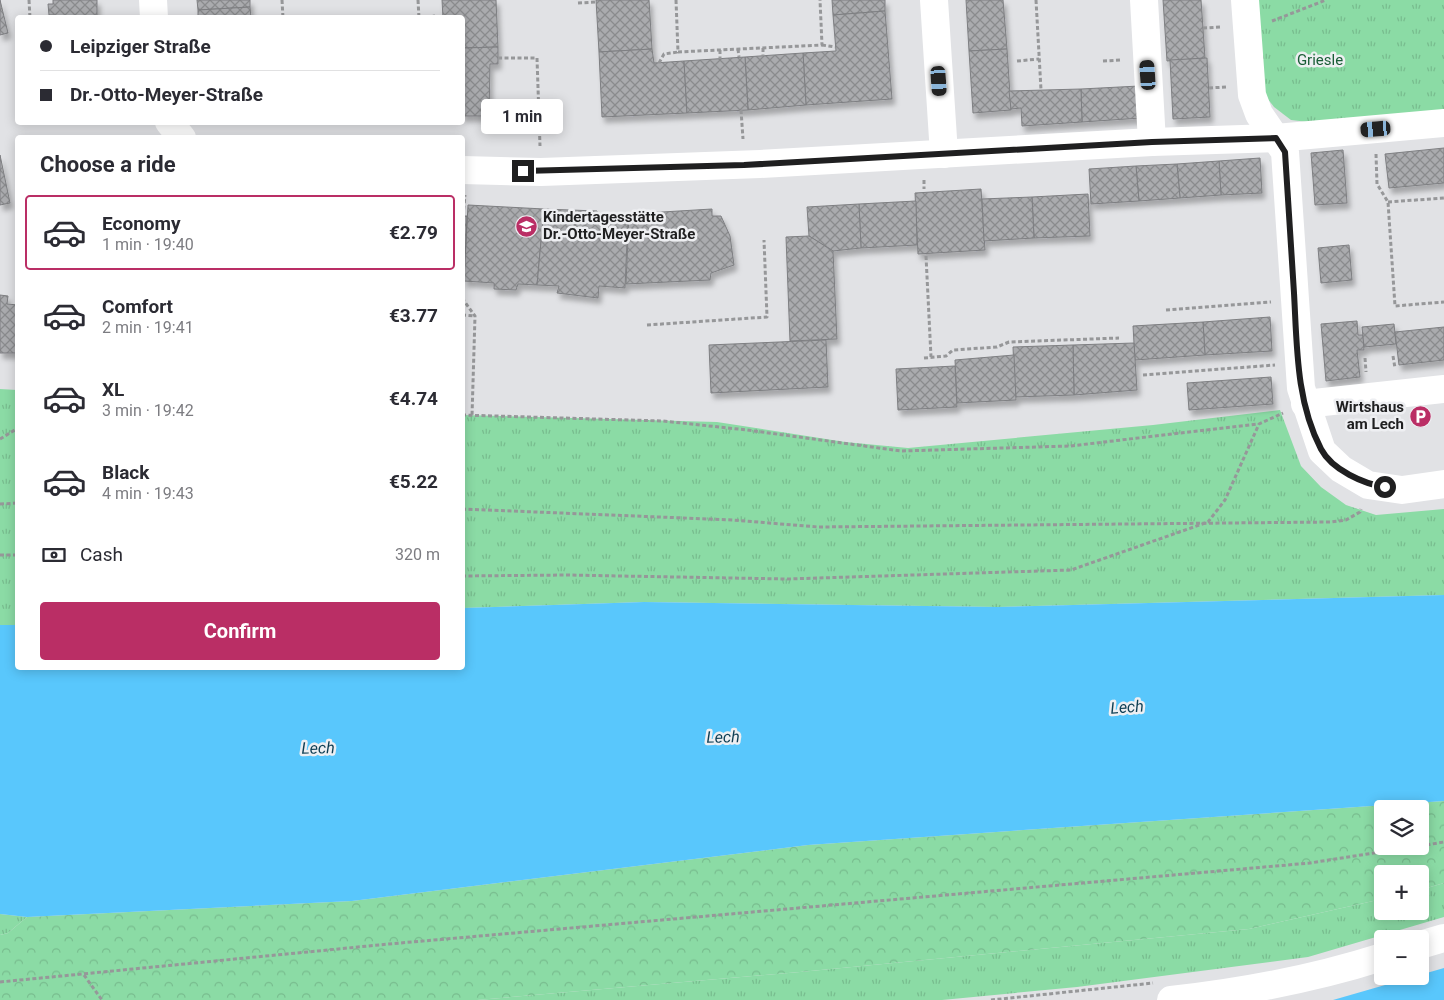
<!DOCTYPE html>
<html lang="en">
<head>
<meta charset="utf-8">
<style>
	:root { --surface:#fff; --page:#f2f2f3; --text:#2b2b33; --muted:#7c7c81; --line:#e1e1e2; --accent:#ba2e65 }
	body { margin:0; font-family:Roboto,sans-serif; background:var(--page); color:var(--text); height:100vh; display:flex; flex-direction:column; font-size:19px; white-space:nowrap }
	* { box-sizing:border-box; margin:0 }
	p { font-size:16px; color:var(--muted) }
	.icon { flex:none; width:28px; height:28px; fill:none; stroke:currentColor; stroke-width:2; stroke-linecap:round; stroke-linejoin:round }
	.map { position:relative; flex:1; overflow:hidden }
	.drawer { position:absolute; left:15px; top:135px; width:450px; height:535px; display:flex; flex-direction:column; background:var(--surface); border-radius:5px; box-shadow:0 2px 12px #0003 }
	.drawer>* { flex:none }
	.top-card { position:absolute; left:15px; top:15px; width:450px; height:110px; border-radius:5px; box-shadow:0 2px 12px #0003; display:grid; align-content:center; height:110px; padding:0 25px; background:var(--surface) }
	.tools { position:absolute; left:1374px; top:800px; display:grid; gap:10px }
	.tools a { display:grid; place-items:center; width:55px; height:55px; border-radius:5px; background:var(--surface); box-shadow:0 2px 12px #0003; font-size:25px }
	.end { position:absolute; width:22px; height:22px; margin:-11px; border:6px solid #1f1f20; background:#fff; box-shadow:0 0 0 2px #fff }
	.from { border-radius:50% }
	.bubble { position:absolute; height:35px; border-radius:5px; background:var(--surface); box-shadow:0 2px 12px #0003; font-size:16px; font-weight:700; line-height:35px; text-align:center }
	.car { position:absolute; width:15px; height:30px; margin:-15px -8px; border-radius:6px; box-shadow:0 0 4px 1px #0007; background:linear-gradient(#222 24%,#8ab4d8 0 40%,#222 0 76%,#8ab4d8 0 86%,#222 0) }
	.top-card b { display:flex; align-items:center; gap:18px; height:48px; font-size:19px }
	.top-card b+b { border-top:1px solid var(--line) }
	.top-card i { width:12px; height:12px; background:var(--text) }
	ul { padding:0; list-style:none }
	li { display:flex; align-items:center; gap:15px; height:75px; margin:0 10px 8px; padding:0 15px; border:2px solid transparent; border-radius:5px }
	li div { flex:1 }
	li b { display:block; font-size:19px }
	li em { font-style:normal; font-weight:700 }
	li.on { border-color:var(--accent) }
	li>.icon { width:45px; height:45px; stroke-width:1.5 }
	h2 { padding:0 25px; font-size:22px; line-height:60px }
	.pay { display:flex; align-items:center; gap:12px; height:55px; padding:0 25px; font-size:19px }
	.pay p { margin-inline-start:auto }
	.button { display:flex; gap:10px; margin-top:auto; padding:10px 25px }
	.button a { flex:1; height:58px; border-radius:5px; background:var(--accent); color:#fff; font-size:20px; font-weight:700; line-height:58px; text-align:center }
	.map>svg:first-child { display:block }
	.grass { fill:url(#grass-tufts) }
	.forest { fill:url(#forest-crowns); fill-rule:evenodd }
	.water { fill:#59c7fc }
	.building { fill:url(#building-cross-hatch); stroke:#7e7f82; filter:url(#shadow) }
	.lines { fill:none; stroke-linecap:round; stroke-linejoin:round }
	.path { stroke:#969799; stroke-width:3; stroke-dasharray:4 2.5; stroke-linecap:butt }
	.minor { stroke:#fff; stroke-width:28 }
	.route { stroke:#1f1f20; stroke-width:6 }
	.labels { text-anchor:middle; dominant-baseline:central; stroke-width:5; stroke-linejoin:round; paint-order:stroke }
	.park-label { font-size:15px; fill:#1a5e37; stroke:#eeeff2 }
	.poi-label { font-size:15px; font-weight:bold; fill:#1f1f20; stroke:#eeeff2; text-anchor:start }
	.water-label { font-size:16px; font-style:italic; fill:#0d3d53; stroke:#eeeff2 }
</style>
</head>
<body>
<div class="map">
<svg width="1444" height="1000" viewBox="0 0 1444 1000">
	<defs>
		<pattern id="grass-tufts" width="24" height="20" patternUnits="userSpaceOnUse" patternTransform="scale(1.25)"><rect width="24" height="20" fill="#8bdba5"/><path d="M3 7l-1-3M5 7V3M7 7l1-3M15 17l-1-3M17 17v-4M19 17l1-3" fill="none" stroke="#78bc8e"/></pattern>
		<pattern id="forest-crowns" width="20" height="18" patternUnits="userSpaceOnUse" patternTransform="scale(1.25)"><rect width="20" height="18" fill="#8bdba5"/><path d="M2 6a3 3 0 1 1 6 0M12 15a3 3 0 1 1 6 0" fill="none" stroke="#78bc8e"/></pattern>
		<pattern id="building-cross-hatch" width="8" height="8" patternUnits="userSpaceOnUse" patternTransform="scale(1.25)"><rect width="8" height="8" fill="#aaabae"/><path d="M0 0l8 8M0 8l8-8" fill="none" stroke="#8a8b8d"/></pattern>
		<filter id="shadow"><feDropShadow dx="3" dy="5.5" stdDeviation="2.5" flood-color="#0004"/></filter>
	</defs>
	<rect width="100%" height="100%" fill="#e1e2e5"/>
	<g class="grass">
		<polygon points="1256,0 1444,0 1444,110 1308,122 1291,120 1274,107 1261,90"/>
		<polygon points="0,389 17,390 17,625 0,625"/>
		<polygon points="1280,410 1301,466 1321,487 1346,505 1376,515 1444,509 1444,595 998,607 644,602 463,608 463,415 717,422 845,442 908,448 1153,425"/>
		<polygon points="1444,883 1444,917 1308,957 1077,987 942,1000 477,1000 800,972 1249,929 1382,899 1382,911 1420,911 1420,890"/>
		<polygon points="0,914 27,917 8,933 0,935"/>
	</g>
	<path class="forest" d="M1444 801V883L1420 890V874H1382V899L1249 929 800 972 477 1000H0V935L8 933 27 917 352 901 808 845ZM1382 809H1420V846H1382Z"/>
	<g class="water">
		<polygon points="1444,595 1444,801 808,845 352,901 27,917 0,914 0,625 17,625 18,668 462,668 463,608 644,602 998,607"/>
		<polygon points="1444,968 1444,1000 1333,1000"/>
	</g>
	<g class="building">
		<polygon points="0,0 8,33 0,35"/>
		<polygon points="53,0 97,0 97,18 54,18 54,15 49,15 48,4 53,4"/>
		<polygon points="197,0 250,0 250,7 198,10"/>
		<polygon points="442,0 496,0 498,47 462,48 462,18 443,18"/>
		<polygon points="596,0 649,0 652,49 599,52"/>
		<polygon points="832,0 885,0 885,11 833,15"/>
		<polygon points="966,0 1003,0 1007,49 969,51"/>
		<polygon points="1163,0 1201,0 1205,58 1167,61"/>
		<polygon points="250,7 251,18 198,18 198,10"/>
		<polygon points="885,11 892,99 806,105 803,53 836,51 833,15"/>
		<polygon points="498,47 498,64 490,64 489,116 462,116 462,48"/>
		<polygon points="652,49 654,63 684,61 687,113 602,117 599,52"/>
		<polygon points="1007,49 1011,110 973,113 969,51"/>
		<polygon points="803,53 806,105 748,110 745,57"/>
		<polygon points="745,57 748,110 687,113 684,61"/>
		<polygon points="1207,58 1210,117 1173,119 1170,60"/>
		<polygon points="1139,86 1141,118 1082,122 1081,89"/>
		<polygon points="1081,89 1082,122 1022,126 1021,108 1011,109 1009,91"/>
		<polygon points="1444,148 1444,183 1389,188 1385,154"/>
		<polygon points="1343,150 1347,203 1315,205 1311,153"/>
		<polygon points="0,155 10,203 0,205"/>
		<polygon points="1260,158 1262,193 1221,195 1219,161"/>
		<polygon points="1219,161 1221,195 1180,198 1177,164"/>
		<polygon points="1177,164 1180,198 1139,201 1136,166"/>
		<polygon points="1136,166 1139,201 1091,204 1089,169"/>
		<polygon points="981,189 985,250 918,254 915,193"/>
		<polygon points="1088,194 1090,236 1034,238 1032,197"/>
		<polygon points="1032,197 1034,238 984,241 982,199"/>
		<polygon points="916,201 917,245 861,248 859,204"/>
		<polygon points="859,204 861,248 833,251 809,236 807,207"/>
		<polygon points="468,205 544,209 537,285 518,284 516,290 494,289 494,283 464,281"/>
		<polygon points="544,209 597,211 597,217 628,218 625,288 599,286 598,298 557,293 559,286 537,285"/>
		<polygon points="712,209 712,216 721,216 730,236 734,265 711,273 710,280 626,284 629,214"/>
		<polygon points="462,216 467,216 465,256 462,256"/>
		<polygon points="809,236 833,251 837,339 790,341 786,237"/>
		<polygon points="1349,245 1352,280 1321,283 1318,248"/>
		<polygon points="0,295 8,296 7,304 18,305 18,353 0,353"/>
		<polygon points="1270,317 1272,351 1205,355 1203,322"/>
		<polygon points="1357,321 1358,335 1363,335 1364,350 1357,350 1360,377 1326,381 1321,324"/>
		<polygon points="1203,322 1205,355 1135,360 1133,326"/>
		<polygon points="1394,324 1396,344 1364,347 1362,327"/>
		<polygon points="1444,327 1444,360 1399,365 1395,332"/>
		<polygon points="826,340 828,387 711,393 709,345"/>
		<polygon points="1134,343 1137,390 1074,395 1073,345"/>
		<polygon points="1073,345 1074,395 1015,397 1013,347"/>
		<polygon points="1014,355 1016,400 957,403 955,360"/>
		<polygon points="955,366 957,407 898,410 896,369"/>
		<polygon points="1271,377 1273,404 1189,410 1187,383"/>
	</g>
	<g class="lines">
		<g class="path">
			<polyline points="29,0 30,18"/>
			<polyline points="282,0 283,18"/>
			<polyline points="418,0 419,18"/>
			<polyline points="676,0 678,52 822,45 820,0"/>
			<polyline points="1036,0 1041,90"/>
			<polyline points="578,3 596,2"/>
			<polyline points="420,18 435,16"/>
			<polyline points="1272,21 1326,0"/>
			<polyline points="1203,28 1222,27"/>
			<polyline points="822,45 835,47"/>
			<polyline points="763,48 763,56"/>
			<polyline points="738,49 739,57"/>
			<polyline points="720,50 720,59"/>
			<polyline points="498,58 537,58 540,146"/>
			<polyline points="1017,61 1039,59"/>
			<polyline points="1103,61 1122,60"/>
			<polyline points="659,63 664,54 678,52"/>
			<polyline points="1209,88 1226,87"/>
			<polyline points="741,110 743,139"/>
			<polyline points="1376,154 1377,184 1388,202 1395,306 1444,302"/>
			<polyline points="924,180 924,189"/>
			<polyline points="1388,202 1444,198"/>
			<polyline points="463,216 465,195"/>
			<polyline points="926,256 931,357"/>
			<polyline points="462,298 475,316 472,416"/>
			<polyline points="1166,310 1271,302"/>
			<polyline points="462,315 475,316"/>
			<polyline points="647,325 767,317 764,240"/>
			<polyline points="1393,356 1395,368"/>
			<polyline points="924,358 946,356 953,350 997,347 1009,342 1119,338"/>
			<polyline points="1365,358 1366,372"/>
			<polyline points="1143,375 1275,365"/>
			<polyline points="462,415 663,421 747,430 901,451 1070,446 1258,424"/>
			<polyline points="0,439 18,428"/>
			<polyline points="0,504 18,503"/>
			<polyline points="462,509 733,520 818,527 1331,522 1346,520 1360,512 1361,509"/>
			<polyline points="0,555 18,555"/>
			<polyline points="462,576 566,575 787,579 1071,570 1208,522 1225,500 1259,424 1283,413"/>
			<polyline points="1420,846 1444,842"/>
			<polyline points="84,975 102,1000"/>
			<polyline points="0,982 389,944 1310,863 1418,846"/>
			<polyline points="991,1000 1153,983"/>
		</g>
		<g class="minor">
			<polyline points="153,0 154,18"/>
			<polyline points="934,0 944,154"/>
			<polyline points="1144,0 1152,142"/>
			<polyline points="1245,0 1252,95 1259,114 1285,152 1301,388 1322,451 1341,469 1368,485 1402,490 1444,484"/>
			<polyline points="169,122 182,138"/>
			<polyline points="462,170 541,172 760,164 1152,142 1276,138 1444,123"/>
			<polyline points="1305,404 1444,389"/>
			<polyline points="1420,945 1444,938"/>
			<path d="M1171 1000C1243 992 1313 979 1382 957"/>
		</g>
	</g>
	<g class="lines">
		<path class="route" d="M523 171 744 165 1152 142 1276 138 1285 152C1288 199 1291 246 1294 293 1297 346 1296 401 1321 449 1332 470 1364 484 1385 487"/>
	</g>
	<defs>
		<symbol id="school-disc" viewBox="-11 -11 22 22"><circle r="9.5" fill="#ba2e65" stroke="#eeeff2"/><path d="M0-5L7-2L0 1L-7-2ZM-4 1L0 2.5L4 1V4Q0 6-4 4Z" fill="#fff"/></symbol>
		<symbol id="parking-disc" viewBox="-11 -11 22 22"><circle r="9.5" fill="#ba2e65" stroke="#eeeff2"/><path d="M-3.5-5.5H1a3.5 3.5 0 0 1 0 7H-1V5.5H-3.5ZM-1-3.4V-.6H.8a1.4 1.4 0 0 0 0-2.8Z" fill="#fff"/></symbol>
	</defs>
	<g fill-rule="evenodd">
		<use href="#school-disc" x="514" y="214" width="25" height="25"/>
		<use href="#parking-disc" x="1408" y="404" width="25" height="25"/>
	</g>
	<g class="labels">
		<g class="park-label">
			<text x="1320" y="60">Griesle</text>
		</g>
		<g class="poi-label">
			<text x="543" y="217">Kindertagesstätte<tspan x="543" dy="17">Dr.-Otto-Meyer-Straße</tspan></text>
			<text x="1404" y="407" text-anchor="end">Wirtshaus<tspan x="1404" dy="17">am Lech</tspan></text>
		</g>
		<g class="water-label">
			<text transform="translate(1127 707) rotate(-4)">Lech</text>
			<text transform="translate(723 737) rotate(-1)">Lech</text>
			<text transform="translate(318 748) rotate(-1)">Lech</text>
		</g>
	</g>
</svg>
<div class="tools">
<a><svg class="icon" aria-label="layers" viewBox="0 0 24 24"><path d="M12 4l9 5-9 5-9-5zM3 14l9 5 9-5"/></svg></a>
<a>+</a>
<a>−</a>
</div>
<i class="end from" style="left:1385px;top:487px"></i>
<i class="end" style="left:523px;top:171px"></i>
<div class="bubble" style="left:481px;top:99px;width:82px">1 min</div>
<i class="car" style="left:1148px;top:75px;rotate:356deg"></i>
<i class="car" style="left:939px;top:81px;rotate:176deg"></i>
<i class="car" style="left:1376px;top:129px;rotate:265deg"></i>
<div class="top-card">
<b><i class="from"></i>Leipziger Straße</b>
<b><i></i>Dr.-Otto-Meyer-Straße</b>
</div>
<section class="drawer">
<h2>Choose a ride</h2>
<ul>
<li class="on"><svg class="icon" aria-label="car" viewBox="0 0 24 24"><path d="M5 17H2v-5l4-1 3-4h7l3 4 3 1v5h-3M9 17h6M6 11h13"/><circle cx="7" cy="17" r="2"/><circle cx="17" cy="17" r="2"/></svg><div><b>Economy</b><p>1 min · 19:40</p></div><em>€2.79</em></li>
<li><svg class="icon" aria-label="car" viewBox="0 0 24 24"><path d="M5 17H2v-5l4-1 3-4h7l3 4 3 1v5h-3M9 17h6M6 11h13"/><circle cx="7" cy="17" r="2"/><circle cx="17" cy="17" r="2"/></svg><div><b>Comfort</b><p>2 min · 19:41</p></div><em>€3.77</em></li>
<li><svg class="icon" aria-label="car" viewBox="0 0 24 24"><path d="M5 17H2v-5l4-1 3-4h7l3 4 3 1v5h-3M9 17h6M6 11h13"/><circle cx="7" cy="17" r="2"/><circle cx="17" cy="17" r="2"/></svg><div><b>XL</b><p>3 min · 19:42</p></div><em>€4.74</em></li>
<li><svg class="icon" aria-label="car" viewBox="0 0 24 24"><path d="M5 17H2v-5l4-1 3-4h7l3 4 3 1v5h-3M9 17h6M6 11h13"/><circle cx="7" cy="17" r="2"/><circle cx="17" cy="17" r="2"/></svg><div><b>Black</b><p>4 min · 19:43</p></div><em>€5.22</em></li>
</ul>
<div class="pay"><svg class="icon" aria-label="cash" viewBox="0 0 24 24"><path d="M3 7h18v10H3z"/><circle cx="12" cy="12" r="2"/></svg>Cash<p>320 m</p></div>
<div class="button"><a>Confirm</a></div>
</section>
</div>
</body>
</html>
